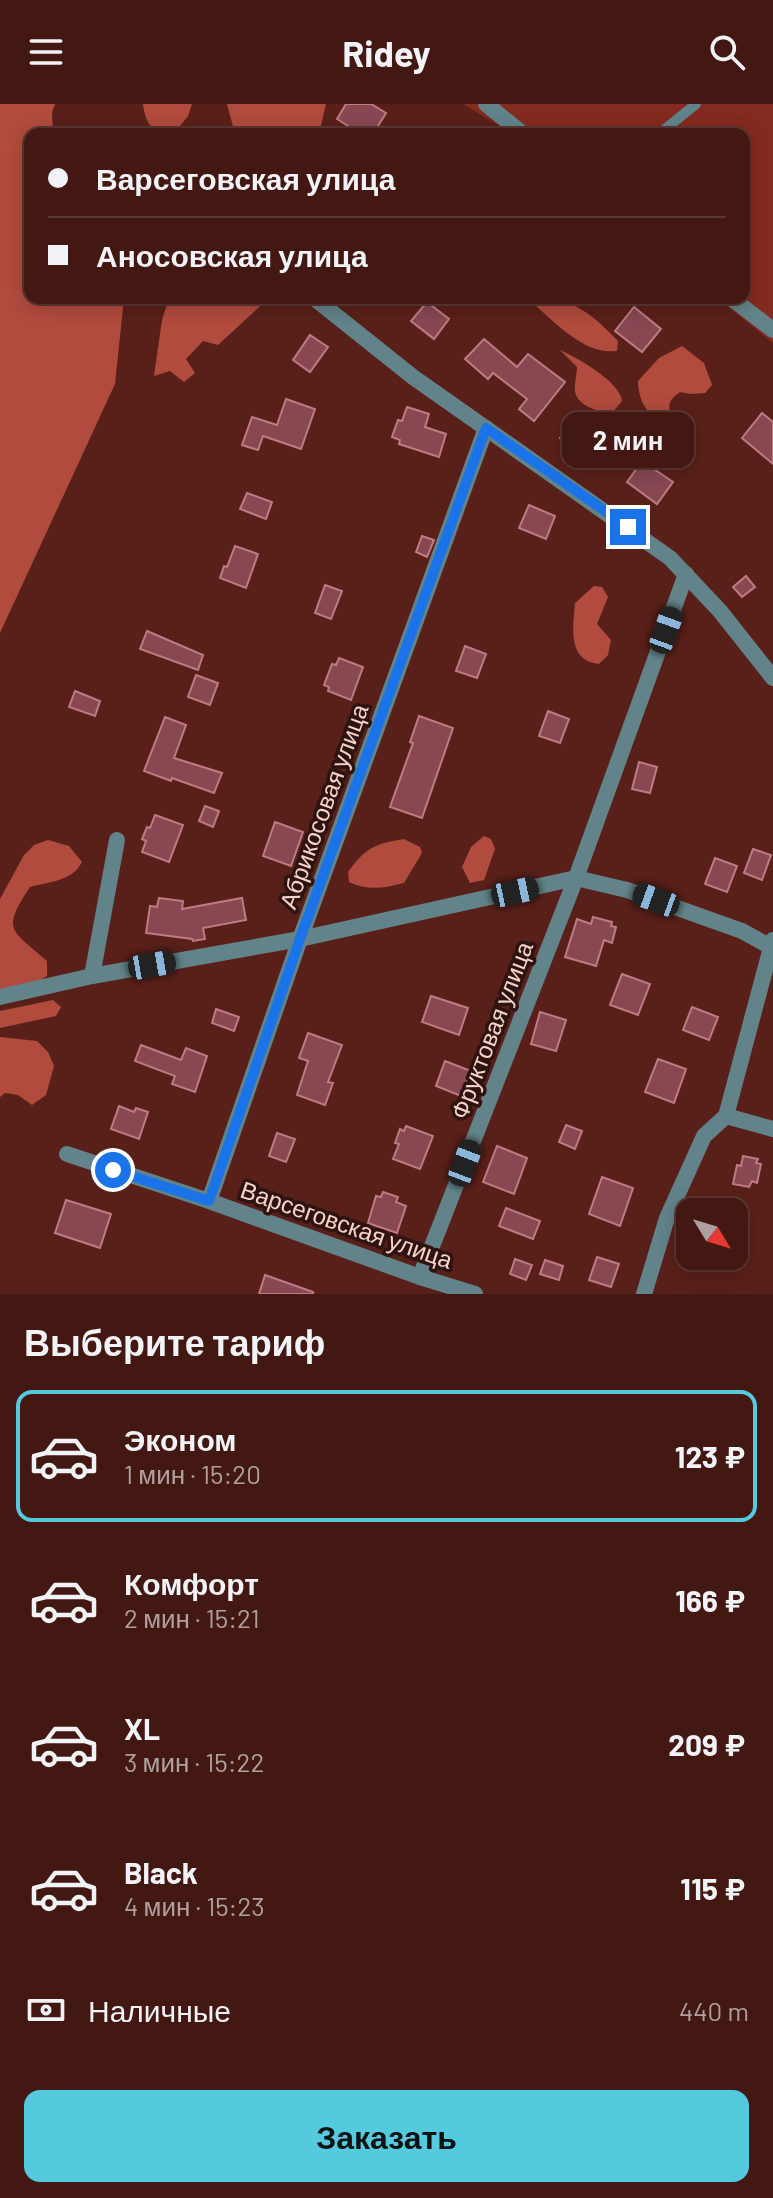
<!DOCTYPE html>
<html lang="ru">
<head>
<meta charset="utf-8">
<style>
	:root { --surface:#431813; --page:#4d2521; --text:#f1f3f6; --muted:#afa0a0; --line:#5b3733; --accent:#54cade }
	body { margin:0; font-family:Barlow,sans-serif; background:var(--page); color:var(--text); height:100vh; display:flex; flex-direction:column; font-size:30px; white-space:nowrap }
	* { box-sizing:border-box; margin:0 }
	p { font-size:26px; color:var(--muted) }
	.icon { flex:none; width:44px; height:44px; fill:none; stroke:currentColor; stroke-width:2; stroke-linecap:round; stroke-linejoin:round }
	.map { position:relative; height:1190px; overflow:hidden }
	.side { display:flex; flex-direction:column; background:var(--surface); flex:1 }
	.side>* { flex:none }
	.guide { position:absolute; left:24px; top:24px; width:726px; height:176px; border-radius:16px; box-shadow:0 4px 20px #0003,0 0 0 2px var(--line); display:grid; align-content:center; height:176px; padding:0 24px; background:var(--surface) }
	.needle { width:52px; rotate:128deg }
	.buttons { position:absolute; left:676px; top:1094px; display:grid; gap:16px }
	.buttons a { display:grid; place-items:center; width:72px; height:72px; border-radius:16px; background:var(--surface); box-shadow:0 4px 20px #0003,0 0 0 2px var(--line); font-size:40px }
	.end { position:absolute; width:36px; height:36px; margin:-18px; border:10px solid #1a73e8; background:#fff; box-shadow:0 0 0 4px #fff }
	.from { border-radius:50% }
	.bubble { position:absolute; height:56px; border-radius:16px; background:var(--surface); box-shadow:0 4px 20px #0003,0 0 0 2px var(--line); font-size:26px; font-weight:700; line-height:56px; text-align:center }
	.car { position:absolute; width:24px; height:48px; margin:-24px -12px; border-radius:10px; box-shadow:0 0 6px 2px #0007; background:linear-gradient(#222 24%,#8ab4d8 0 40%,#222 0 76%,#8ab4d8 0 86%,#222 0) }
	.guide b { display:flex; align-items:center; gap:28px; height:76px; font-size:30px }
	.guide b+b { border-top:2px solid var(--line) }
	.guide i { width:20px; height:20px; background:var(--text) }
	ul { padding:0; list-style:none }
	li { display:flex; align-items:center; gap:24px; height:132px; margin:0 16px 12px; padding:0 8px; border:4px solid transparent; border-radius:16px }
	li div { flex:1 }
	li b { display:block; font-size:30px }
	li em { font-style:normal; font-weight:700 }
	li.selected { border-color:var(--accent) }
	li>.icon { width:72px; height:72px; stroke-width:1.5 }
	h2 { padding:0 24px; font-size:36px; line-height:96px }
	.pay { display:flex; align-items:center; gap:20px; height:88px; padding:0 24px; font-size:30px }
	.pay p { margin-inline-start:auto }
	.action { display:flex; gap:16px; margin-top:auto; padding:16px 24px }
	.action a { flex:1; height:92px; border-radius:16px; background:var(--accent); color:#111; font-size:32px; font-weight:700; line-height:92px; text-align:center }
	header { display:flex; justify-content:space-between; align-items:center; height:104px; padding:0 24px; background:var(--surface); font-size:36px; font-weight:700 }
	.map>svg:first-child { display:block }
	.green { fill:#842a1f }
	.forest { fill:#b14b3d }
	.building { fill:#874852; stroke:#bf7b85; stroke-width:2 }
	.lines { fill:none; stroke-linecap:round; stroke-linejoin:round }
	.service { stroke:#618389; stroke-width:10 }
	.minor { stroke:#618389; stroke-width:16 }
	.route { stroke:#1a73e8; stroke-width:10 }
	.labels { text-anchor:middle; dominant-baseline:central; stroke-width:7; stroke-linejoin:round; paint-order:stroke }
	.street-label { font-size:24px; fill:#f7d2cb; stroke:#2e1410 }
</style>
</head>
<body>
<header><svg class="icon" aria-label="menu" viewBox="0 0 24 24"><path d="M4 6h16M4 12h16M4 18h16"/></svg>Ridey<svg class="icon" aria-label="search" viewBox="0 0 24 24"><circle cx="10" cy="10" r="6"/><path d="M15 15l6 6"/></svg></header>
<div class="map">
<svg width="773" height="1190" viewBox="0 0 773 1190">
	<rect width="100%" height="100%" fill="#592019"/>
	<polygon class="green" points="463,0 773,0 773,239 717,194 744,194 744,30 513,30"/>
	<g class="forest">
		<polygon points="0,0 55,0 52,8 53,30 30,30 30,194 124,194 115,280 0,529"/>
		<path d="M143 0H192L188 12 176 27C154 30 146 23 143 0Z"/>
		<polygon points="227,0 326,0 319,30 235,30"/>
		<polygon points="169,194 269,194 218,241 203,237 186,255 195,269 184,278 170,267 154,272 162,216"/>
		<path d="M536 194C574 194 593 211 618 237L617 247C586 251 559 222 537 203Z"/>
		<path d="M682 242 704 259 712 281 705 289 690 290 680 288C667 297 668 302 672 317L664 322C647 308 639 300 638 277L659 254Z"/>
		<path d="M560 246C578 254 620 278 622 297L612 309C601 309 581 303 576 291 573 284 577 271 577 263Z"/>
		<path d="M594 482 602 483 608 493 597 520 611 536 608 551 599 560C567 557 573 523 575 499Z"/>
		<polygon points="484,732 491,735 495,745 484,776 470,779 462,763 471,743"/>
		<path d="M404 735 420 743 422 749 404 779C384 784 368 787 349 778L348 768C366 743 375 740 404 735Z"/>
		<path d="M48 736 69 742 82 758C73 777 48 778 30 783 1 827 11 825 47 857V872L41 876 0 886V795L24 751 34 741Z"/>
		<polygon points="53,896 61,903 56,912 0,924 0,907"/>
		<polygon points="0,933 37,937 48,948 54,962 46,991 32,1001 18,991 5,989 0,993"/>
	</g>
	<g class="building">
		<polygon points="346,0 371,0 386,9 373,30 361,30 337,15"/>
		<polygon points="427,198 449,215 434,235 411,217"/>
		<polygon points="634,203 661,225 642,248 615,227"/>
		<polygon points="310,231 328,243 310,268 293,256"/>
		<polygon points="484,235 517,263 528,250 565,278 534,317 519,305 527,295 493,269 488,275 465,255"/>
		<polygon points="286,295 315,305 301,345 263,332 258,346 242,341 252,313 277,321"/>
		<polygon points="407,303 429,310 425,323 446,330 439,353 399,340 400,336 392,333 398,316 402,317"/>
		<polygon points="762,309 773,318 773,360 742,334"/>
		<polygon points="577,312 603,331 587,353 560,334"/>
		<polygon points="642,357 673,378 657,400 627,378"/>
		<polygon points="247,389 272,398 266,415 240,405"/>
		<polygon points="529,401 555,412 546,435 519,424"/>
		<polygon points="422,432 434,436 427,453 416,448"/>
		<polygon points="235,442 258,450 246,484 220,474 224,462 227,463"/>
		<polygon points="746,472 755,483 742,493 733,483"/>
		<polygon points="325,481 342,487 331,515 315,509"/>
		<polygon points="147,527 203,551 198,566 140,545"/>
		<polygon points="465,542 486,550 477,574 456,567"/>
		<polygon points="339,554 363,563 351,596 328,587 329,583 324,581 332,560 336,561"/>
		<polygon points="196,571 218,579 210,601 188,593"/>
		<polygon points="75,587 100,597 95,612 69,603"/>
		<polygon points="548,607 569,615 560,639 539,632"/>
		<polygon points="419,612 453,624 422,714 390,703 413,639 410,638"/>
		<polygon points="165,613 186,621 174,654 222,669 214,689 172,674 171,677 144,667"/>
		<polygon points="639,658 657,663 650,689 632,685"/>
		<polygon points="205,702 219,707 213,723 199,717"/>
		<polygon points="155,711 183,721 169,758 142,748 146,737 142,735 147,723 150,724"/>
		<polygon points="275,718 303,728 291,762 263,752"/>
		<polygon points="753,745 771,751 762,776 744,769"/>
		<polygon points="715,754 737,762 727,788 705,780"/>
		<polygon points="159,794 183,797 182,805 242,794 246,816 203,824 205,835 193,837 192,835 146,829 150,802 157,803"/>
		<polygon points="593,813 612,818 611,822 616,823 612,839 604,836 596,862 565,853 577,815 591,820"/>
		<polygon points="622,870 650,880 638,911 610,901"/>
		<polygon points="431,892 468,904 459,931 422,918"/>
		<polygon points="692,903 718,913 709,936 683,926"/>
		<polygon points="216,905 239,913 234,927 212,919"/>
		<polygon points="540,908 566,916 556,947 531,940"/>
		<polygon points="308,929 342,941 328,978 333,979 325,1001 297,991 308,957 299,954"/>
		<polygon points="141,941 181,956 186,944 207,952 195,988 172,980 175,972 135,957"/>
		<polygon points="658,955 686,965 674,999 645,988"/>
		<polygon points="445,957 471,967 461,992 436,982"/>
		<polygon points="119,1002 134,1008 136,1004 148,1008 139,1035 111,1025"/>
		<polygon points="566,1021 582,1027 575,1045 559,1038"/>
		<polygon points="406,1022 433,1032 420,1065 393,1055 399,1040 395,1039 400,1025 404,1027"/>
		<polygon points="277,1029 295,1035 286,1058 269,1052"/>
		<polygon points="497,1042 527,1054 514,1090 483,1078"/>
		<polygon points="743,1052 758,1055 756,1059 761,1060 757,1079 752,1077 749,1083 733,1080 737,1061 741,1062"/>
		<polygon points="602,1073 633,1084 620,1122 589,1110"/>
		<polygon points="383,1088 398,1093 396,1098 406,1102 397,1129 368,1119 376,1092 381,1093"/>
		<polygon points="66,1096 111,1110 100,1144 55,1129"/>
		<polygon points="506,1104 540,1117 533,1135 499,1122"/>
		<polygon points="597,1153 619,1160 611,1183 589,1176"/>
		<polygon points="515,1155 532,1161 526,1176 510,1170"/>
		<polygon points="545,1156 563,1162 559,1176 540,1170"/>
		<polygon points="265,1171 313,1188 313,1190 259,1190"/>
	</g>
	<g class="lines">
		<polyline class="service" points="659,30 696,0"/>
		<g class="minor">
			<polyline points="486,0 523,30"/>
			<polyline points="314,194 413,273 670,454 720,507 773,574"/>
			<polyline points="731,194 773,226"/>
			<polyline points="92,872 117,736"/>
			<polyline points="0,893 92,872 300,835 576,774 627,786 742,827 771,843"/>
			<polyline points="726,1012 773,1025"/>
			<polyline points="67,1050 209,1097 420,1173 475,1190"/>
			<polyline points="209,1097 300,835 486,324"/>
			<polyline points="420,1173 576,774 686,470"/>
			<polyline points="644,1190 667,1114 704,1032 726,1012 773,836"/>
		</g>
	</g>
	<g class="lines">
		<polyline class="route" points="113,1066 209,1097 300,835 486,324 628,423"/>
	</g>
	<g class="labels">
		<g class="street-label">
			<text transform="translate(323 702) rotate(-70)">Абрикосовая улица</text>
			<text transform="translate(491 926) rotate(-69)">Фруктовая улица</text>
			<text transform="translate(347 1120) rotate(19)">Варсеговская улица</text>
		</g>
	</g>
</svg>
<div class="buttons">
<a><svg class="needle" viewBox="-14 -14 28 28"><path d="M0-13l5 13h-10z" fill="#e53935"/><path d="M0 13l5-13h-10z" fill="#afa0a0"/></svg></a>
</div>
<i class="end from" style="left:113px;top:1066px"></i>
<i class="end" style="left:628px;top:423px"></i>
<div class="bubble" style="left:562px;top:308px;width:132px">2 мин</div>
<i class="car" style="left:666px;top:526px;rotate:20deg"></i>
<i class="car" style="left:515px;top:788px;rotate:78deg"></i>
<i class="car" style="left:656px;top:796px;rotate:290deg"></i>
<i class="car" style="left:152px;top:861px;rotate:80deg"></i>
<i class="car" style="left:465px;top:1059px;rotate:21deg"></i>
<div class="guide">
<b><i class="from"></i>Варсеговская улица</b>
<b><i></i>Аносовская улица</b>
</div>
</div>
<section class="side">
<h2>Выберите тариф</h2>
<ul>
<li class="selected"><svg class="icon" aria-label="car" viewBox="0 0 24 24"><path d="M5 17H2v-5l4-1 3-4h7l3 4 3 1v5h-3M9 17h6M6 11h13"/><circle cx="7" cy="17" r="2"/><circle cx="17" cy="17" r="2"/></svg><div><b>Эконом</b><p>1 мин · 15:20</p></div><em>123 ₽</em></li>
<li><svg class="icon" aria-label="car" viewBox="0 0 24 24"><path d="M5 17H2v-5l4-1 3-4h7l3 4 3 1v5h-3M9 17h6M6 11h13"/><circle cx="7" cy="17" r="2"/><circle cx="17" cy="17" r="2"/></svg><div><b>Комфорт</b><p>2 мин · 15:21</p></div><em>166 ₽</em></li>
<li><svg class="icon" aria-label="car" viewBox="0 0 24 24"><path d="M5 17H2v-5l4-1 3-4h7l3 4 3 1v5h-3M9 17h6M6 11h13"/><circle cx="7" cy="17" r="2"/><circle cx="17" cy="17" r="2"/></svg><div><b>XL</b><p>3 мин · 15:22</p></div><em>209 ₽</em></li>
<li><svg class="icon" aria-label="car" viewBox="0 0 24 24"><path d="M5 17H2v-5l4-1 3-4h7l3 4 3 1v5h-3M9 17h6M6 11h13"/><circle cx="7" cy="17" r="2"/><circle cx="17" cy="17" r="2"/></svg><div><b>Black</b><p>4 мин · 15:23</p></div><em>115 ₽</em></li>
</ul>
<div class="pay"><svg class="icon" aria-label="cash" viewBox="0 0 24 24"><path d="M3 7h18v10H3z"/><circle cx="12" cy="12" r="2"/></svg>Наличные<p>440 m</p></div>
<div class="action"><a>Заказать</a></div>
</section>
</body>
</html>
